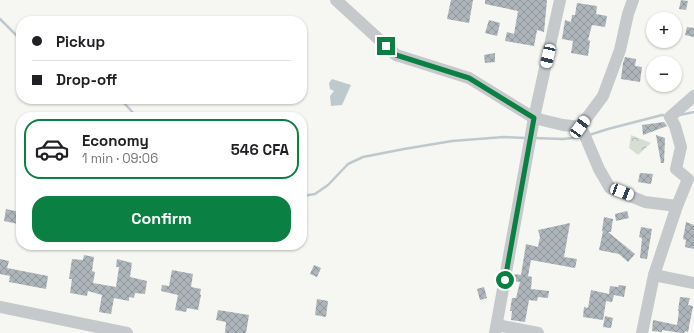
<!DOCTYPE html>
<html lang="en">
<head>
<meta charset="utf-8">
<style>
	:root { --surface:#fff; --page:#f2f2f2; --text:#202124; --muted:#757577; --line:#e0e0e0; --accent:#0b8043 }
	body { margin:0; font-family:"Space Grotesk",sans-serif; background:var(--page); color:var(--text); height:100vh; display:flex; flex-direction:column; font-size:15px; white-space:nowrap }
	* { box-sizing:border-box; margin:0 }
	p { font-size:13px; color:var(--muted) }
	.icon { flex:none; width:22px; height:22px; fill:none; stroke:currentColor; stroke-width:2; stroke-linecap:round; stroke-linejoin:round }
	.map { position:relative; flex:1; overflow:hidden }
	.details { position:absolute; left:16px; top:112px; width:291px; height:138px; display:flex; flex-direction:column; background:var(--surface); border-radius:16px; box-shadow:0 1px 3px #0004 }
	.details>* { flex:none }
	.hud { position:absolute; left:16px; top:16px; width:291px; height:88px; border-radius:16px; box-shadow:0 1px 3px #0004; display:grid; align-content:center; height:88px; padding:0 16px; background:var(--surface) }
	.fabs { position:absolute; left:646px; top:12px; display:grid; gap:8px }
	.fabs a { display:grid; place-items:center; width:36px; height:36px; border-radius:50%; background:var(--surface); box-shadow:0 1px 3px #0004; font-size:20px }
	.end { position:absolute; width:18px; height:18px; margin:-9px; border:5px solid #0b8043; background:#fff; box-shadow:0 0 0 2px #fff }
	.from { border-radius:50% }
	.car { position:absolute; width:12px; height:24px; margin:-12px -6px; border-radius:5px; box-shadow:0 0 3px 1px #0007; background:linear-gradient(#fff 24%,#345 0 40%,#fff 0 76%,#345 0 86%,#fff 0) }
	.hud b { display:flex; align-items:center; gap:14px; height:38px; font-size:15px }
	.hud b+b { border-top:1px solid var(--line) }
	.hud i { width:10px; height:10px; background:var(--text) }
	ul { padding:7px 0 0; list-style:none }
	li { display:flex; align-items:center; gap:12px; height:60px; margin:0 8px 6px; padding:0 8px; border:2px solid transparent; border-radius:16px }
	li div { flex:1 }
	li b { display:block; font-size:15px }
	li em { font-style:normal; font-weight:700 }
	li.active { border-color:var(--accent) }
	li>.icon { width:36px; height:36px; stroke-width:1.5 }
	.action { display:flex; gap:8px; margin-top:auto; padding:8px 16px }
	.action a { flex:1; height:46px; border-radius:16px; background:var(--accent); color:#fff; font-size:16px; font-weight:700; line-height:46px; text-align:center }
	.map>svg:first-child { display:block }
	.forest { fill:url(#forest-crowns) }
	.water { fill:#bec9ce }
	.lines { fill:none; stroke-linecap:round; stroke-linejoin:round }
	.stream { stroke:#bec9ce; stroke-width:2.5 }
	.building { fill:url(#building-cross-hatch) }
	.minor { stroke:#c5c9cc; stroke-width:12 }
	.route { stroke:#0b8043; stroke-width:5 }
</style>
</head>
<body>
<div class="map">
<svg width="694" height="333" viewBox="0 0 694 333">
	<defs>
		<pattern id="forest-crowns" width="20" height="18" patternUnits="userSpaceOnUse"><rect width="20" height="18" fill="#d6ded3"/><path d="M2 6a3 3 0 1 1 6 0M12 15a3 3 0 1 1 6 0" fill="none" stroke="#b1b8b1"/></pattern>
		<pattern id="building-cross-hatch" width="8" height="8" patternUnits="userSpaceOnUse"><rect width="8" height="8" fill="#adb5bb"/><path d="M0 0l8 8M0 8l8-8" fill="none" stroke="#90989e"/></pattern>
	</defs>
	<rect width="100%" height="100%" fill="#f6f6f2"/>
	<polygon class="forest" points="631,135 651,143 638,155 629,148"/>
	<polygon class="water" points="332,79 351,85 342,105 331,106 330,96 334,91 330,89 329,83"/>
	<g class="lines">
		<g class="stream">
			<polyline points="0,19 21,40"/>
			<polyline points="118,99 125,104 137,117"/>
			<polyline points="680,115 694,112"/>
			<polyline points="589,135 608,129 662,115 667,116"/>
			<polyline points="533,138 563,139 582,137"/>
			<polyline points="302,196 315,194 328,185 348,164 363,157 404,149 452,141 504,137 526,138"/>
		</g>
	</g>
	<g class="building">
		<polygon points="451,0 473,0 469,23 447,19"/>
		<polygon points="485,0 547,0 544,32 537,30 534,46 505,41 507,32 514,34 518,11 485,4"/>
		<polygon points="681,0 688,1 686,10 679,9"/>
		<polygon points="577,3 597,6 596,14 607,16 605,27 592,25 588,40 590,41 588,56 571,53 573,41 562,39 565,20 571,22 572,15 575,15"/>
		<polygon points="489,20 500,23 497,36 485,33"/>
		<polygon points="687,27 694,28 694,37 685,35"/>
		<polygon points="495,53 495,62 485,63 484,55"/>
		<polygon points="625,57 636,59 635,66 642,67 640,82 621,79 623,63"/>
		<polygon points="664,122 667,126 643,135 642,125"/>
		<polygon points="656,135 665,138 664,163 661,163"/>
		<polygon points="640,173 653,174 651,184 638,182"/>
		<polygon points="6,209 20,212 18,224 4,221"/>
		<polygon points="627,211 629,218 616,221 615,214"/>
		<polygon points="604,217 613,219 611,232 608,232 635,254 628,262 619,254 599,250 603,231 602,231"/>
		<polygon points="686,222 694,225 694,249 685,247 686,240 683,239"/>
		<polygon points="570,223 564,257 577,259 575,268 531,260 528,276 532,277 531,289 549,291 548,298 538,297 537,301 529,300 525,322 511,320 512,311 510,311 512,298 516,298 520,282 513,281 514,274 521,275 526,244 538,247 540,237 538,230"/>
		<polygon points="641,227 652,229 647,259 640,258 642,238 639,237"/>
		<polygon points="84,255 94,257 92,271 95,272 93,283 116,287 119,267 116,267 117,259 132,263 130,277 147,281 145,294 135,293 134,298 129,297 129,301 114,298 111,314 99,312 102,295 88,291 87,296 70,293 72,279 69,279 72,259 83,260"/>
		<polygon points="0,259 9,261 7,268 48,276 46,289 9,282 10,276 0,274"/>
		<polygon points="314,265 321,268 317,277 310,274"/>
		<polygon points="172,270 193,274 191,287 201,289 200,294 201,295 198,310 187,308 186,312 175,310 178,295 161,291 162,285 169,286"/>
		<polygon points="619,285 626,286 624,297 614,295 612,302 606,301 603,320 583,317 584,307 588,308 591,290 609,294 610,286 618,287"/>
		<polygon points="484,287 487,298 480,300 477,289"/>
		<polygon points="680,297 690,298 688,305 693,306 688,332 685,331 684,333 681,333 662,330 662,332 652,331 653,320 677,325 679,311 678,311"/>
		<polygon points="317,299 328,301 326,317 315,315"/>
		<polygon points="218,310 249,315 246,333 225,333 226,322 216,320"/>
		<polygon points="605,316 613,318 611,328 603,327"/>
	</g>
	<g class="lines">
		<g class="minor">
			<polyline points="336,0 396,55 469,78 534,118 563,125 580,127 585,136 599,169 610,188 645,202 677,206"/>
			<polyline points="580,127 603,96 620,50 628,14 633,0"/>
			<polyline points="654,275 694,283"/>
			<polyline points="0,307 127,333"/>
			<polyline points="497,325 538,333"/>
			<polyline points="495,333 534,118 560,0"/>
			<polyline points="642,333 654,275 677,206 688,179 676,169 681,147 675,126 670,117 694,96"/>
		</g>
	</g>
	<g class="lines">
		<polyline class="route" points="386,46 396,55 469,78 534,118 505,280"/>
	</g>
</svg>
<div class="fabs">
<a>+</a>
<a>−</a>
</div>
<i class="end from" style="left:505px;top:280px"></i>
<i class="end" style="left:386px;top:46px"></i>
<i class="car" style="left:548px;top:56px;rotate:193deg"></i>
<i class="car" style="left:580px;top:127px;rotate:36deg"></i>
<i class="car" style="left:622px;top:192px;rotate:111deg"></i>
<div class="hud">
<b><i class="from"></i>Pickup</b>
<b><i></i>Drop-off</b>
</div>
<section class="details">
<ul>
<li class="active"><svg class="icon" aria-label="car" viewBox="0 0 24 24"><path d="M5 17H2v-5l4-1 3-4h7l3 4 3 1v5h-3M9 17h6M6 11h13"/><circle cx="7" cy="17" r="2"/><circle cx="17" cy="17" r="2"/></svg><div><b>Economy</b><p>1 min · 09:06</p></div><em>546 CFA</em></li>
</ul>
<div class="action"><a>Confirm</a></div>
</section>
</div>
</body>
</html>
